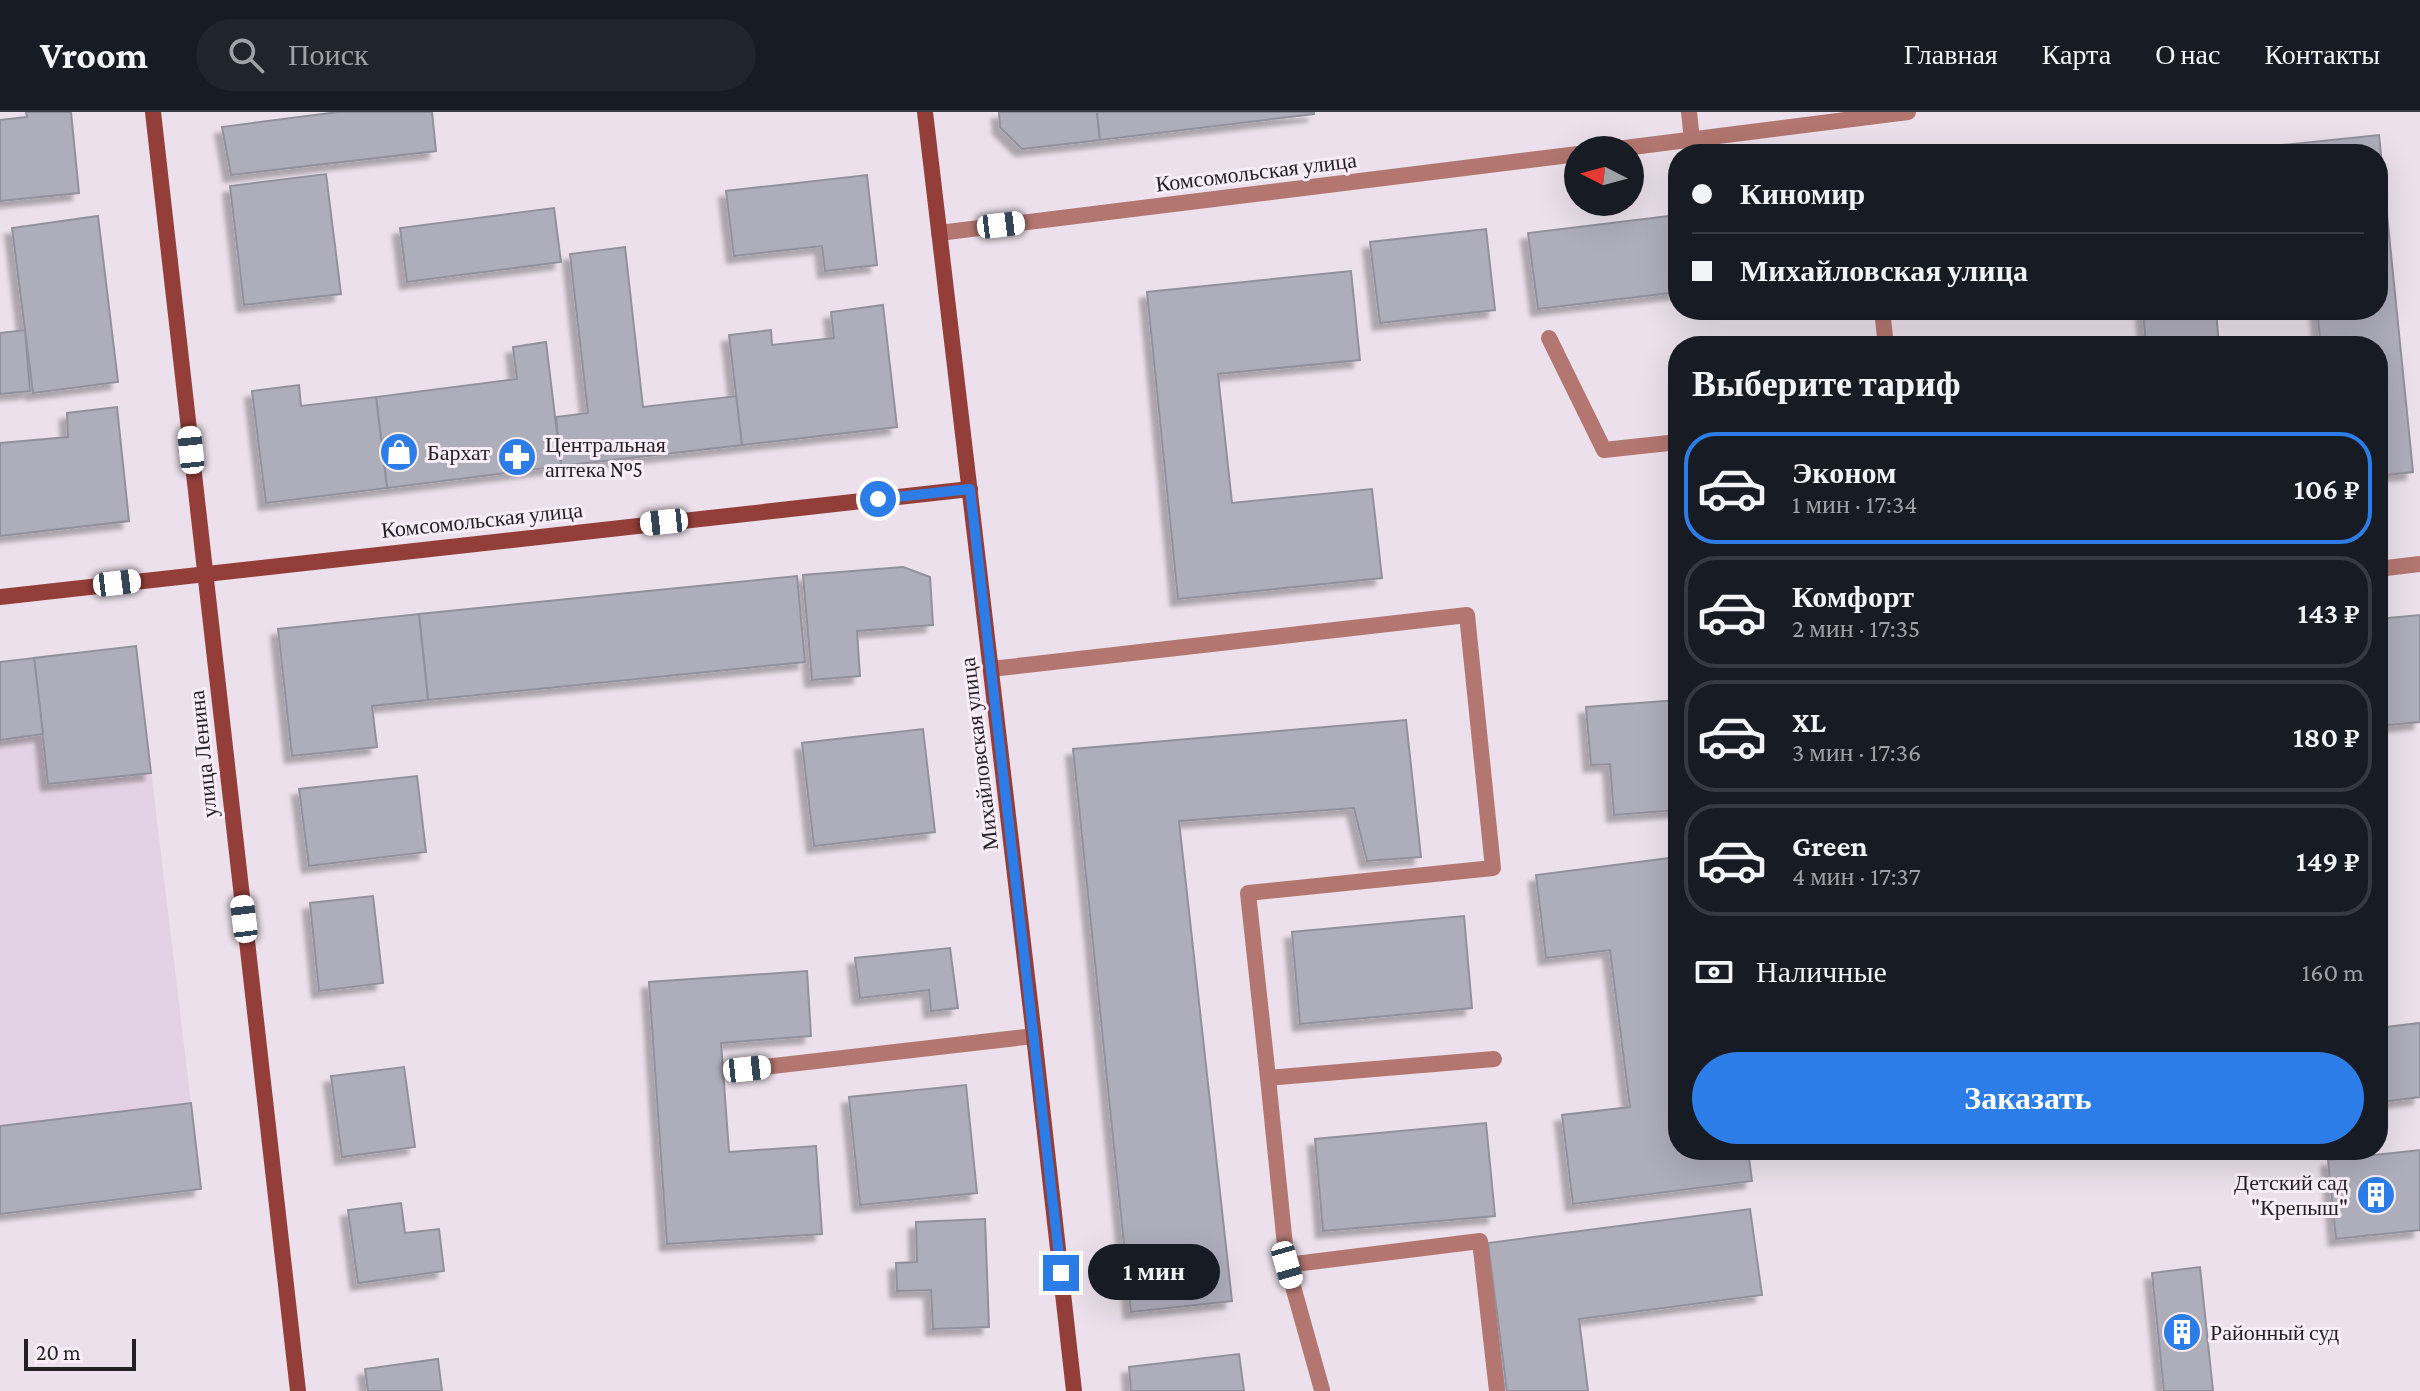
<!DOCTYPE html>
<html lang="ru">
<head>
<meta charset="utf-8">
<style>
	:root { --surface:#171b24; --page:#20242c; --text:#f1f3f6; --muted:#9ea1a6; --line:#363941; --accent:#2d7de8 }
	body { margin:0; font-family:"Crimson Pro",serif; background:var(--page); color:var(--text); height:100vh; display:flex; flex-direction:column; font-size:30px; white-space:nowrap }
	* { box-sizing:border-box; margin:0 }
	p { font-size:26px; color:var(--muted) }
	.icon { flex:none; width:44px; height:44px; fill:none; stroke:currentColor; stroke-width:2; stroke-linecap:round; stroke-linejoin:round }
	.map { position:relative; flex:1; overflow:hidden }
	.panel { position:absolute; left:1668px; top:224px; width:720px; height:824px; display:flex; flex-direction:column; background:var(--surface); border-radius:32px; box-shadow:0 8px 32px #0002 }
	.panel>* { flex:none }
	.banner { position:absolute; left:1668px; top:32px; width:720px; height:176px; border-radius:32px; box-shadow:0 8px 32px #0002; display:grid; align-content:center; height:176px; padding:0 24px; background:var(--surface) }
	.needle { width:52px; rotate:276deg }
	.controls { position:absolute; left:1564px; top:24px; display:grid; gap:16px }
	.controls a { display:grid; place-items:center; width:80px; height:80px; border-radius:50%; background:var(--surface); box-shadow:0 8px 32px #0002; font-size:40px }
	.scale { position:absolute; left:24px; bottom:20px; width:112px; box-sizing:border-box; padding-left:8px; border:4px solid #231f23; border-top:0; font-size:22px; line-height:28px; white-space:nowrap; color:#231f23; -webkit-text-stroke:6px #f8edf8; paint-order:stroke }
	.end { position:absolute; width:36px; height:36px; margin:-18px; border:10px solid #2d7de8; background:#fff; box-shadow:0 0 0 4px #fff }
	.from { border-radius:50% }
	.bubble { position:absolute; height:56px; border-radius:28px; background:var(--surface); box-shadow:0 8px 32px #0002; font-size:26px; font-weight:600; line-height:56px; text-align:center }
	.car { position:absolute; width:24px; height:48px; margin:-24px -12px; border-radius:10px; box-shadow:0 0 6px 2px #0007; background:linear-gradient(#fff 24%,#345 0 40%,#fff 0 76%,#345 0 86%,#fff 0) }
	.banner b { display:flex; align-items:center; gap:28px; height:76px; font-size:30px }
	.banner b+b { border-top:2px solid var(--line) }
	.banner i { width:20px; height:20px; background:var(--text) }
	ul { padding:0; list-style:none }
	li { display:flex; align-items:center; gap:24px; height:112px; margin:0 16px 12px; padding:0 8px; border:4px solid var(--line); border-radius:32px }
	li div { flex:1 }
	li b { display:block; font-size:30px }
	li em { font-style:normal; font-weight:600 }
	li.selected { border-color:var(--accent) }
	li>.icon { width:72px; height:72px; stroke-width:1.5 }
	h2 { padding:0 24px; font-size:36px; line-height:96px }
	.pay { display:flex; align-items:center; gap:20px; height:88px; padding:0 24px; font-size:30px }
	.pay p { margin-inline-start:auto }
	.cta { display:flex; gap:16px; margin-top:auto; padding:16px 24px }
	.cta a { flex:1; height:92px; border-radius:48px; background:var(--accent); color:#fff; font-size:32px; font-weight:600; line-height:92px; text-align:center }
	header { display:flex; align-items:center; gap:48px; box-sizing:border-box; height:112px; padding:0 40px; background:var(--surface); border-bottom:2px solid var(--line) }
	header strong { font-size:38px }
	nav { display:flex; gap:44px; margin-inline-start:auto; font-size:28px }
	.search { width:560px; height:72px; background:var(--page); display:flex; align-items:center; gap:20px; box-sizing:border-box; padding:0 28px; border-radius:44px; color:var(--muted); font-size:30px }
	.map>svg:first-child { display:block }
	.built { fill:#e3d2e3 }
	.building { fill:#aeadba; stroke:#91919d; stroke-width:2; filter:url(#shadow) }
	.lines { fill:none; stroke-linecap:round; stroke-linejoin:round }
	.lane { stroke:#b37670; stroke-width:16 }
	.street { stroke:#b37670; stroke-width:16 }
	.secondary { stroke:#943e3a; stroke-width:16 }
	.route { stroke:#2d7de8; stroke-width:10 }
	.labels { text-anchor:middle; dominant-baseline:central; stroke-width:6; stroke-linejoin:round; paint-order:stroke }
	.street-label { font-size:22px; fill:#231f23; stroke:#f8edf8 }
	.poi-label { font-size:22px; fill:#231f23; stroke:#f8edf8; text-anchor:start }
</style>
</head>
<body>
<header>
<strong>Vroom</strong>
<div class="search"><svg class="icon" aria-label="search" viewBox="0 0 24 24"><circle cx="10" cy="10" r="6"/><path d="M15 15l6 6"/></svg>Поиск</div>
<nav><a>Главная</a><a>Карта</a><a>О нас</a><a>Контакты</a></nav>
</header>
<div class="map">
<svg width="2420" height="1279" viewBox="0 0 2420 1279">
	<defs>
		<filter id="shadow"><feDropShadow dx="-7" dy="7" stdDeviation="2" flood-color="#0004"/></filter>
	</defs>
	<rect width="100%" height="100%" fill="#ebe0eb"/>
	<polygon class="built" points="136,534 191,991 0,1014 0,628 43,622 34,546"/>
	<g class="building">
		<polygon points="26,0 71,0 79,81 0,89 0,8 27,5"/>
		<polygon points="338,0 432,0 436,39 231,63 222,15"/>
		<polygon points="999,0 1097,0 1100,28 1022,37 1000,15"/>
		<polygon points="1097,0 1314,0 1314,2 1100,28"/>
		<polygon points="2379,23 2413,360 2378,364 2378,234 2321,234 2317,198 2378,198 2378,42 2284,42 2283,33"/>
		<polygon points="326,62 341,182 244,193 230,74"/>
		<polygon points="867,63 877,153 825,159 822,134 734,144 726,79"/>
		<polygon points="554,96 561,150 407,170 400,116"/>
		<polygon points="1678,103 1678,180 1538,197 1528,121"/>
		<polygon points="98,104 118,270 33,281 12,116"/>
		<polygon points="1486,117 1495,198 1380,211 1370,130"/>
		<polygon points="625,135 643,295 737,284 742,333 561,354 556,305 588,301 570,142"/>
		<polygon points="1351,159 1360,248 1218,262 1232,391 1372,377 1382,466 1178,487 1147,180"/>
		<polygon points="883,193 897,315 742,333 729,223 771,218 772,233 834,226 831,200"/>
		<polygon points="2143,198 2216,198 2219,234 2146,234"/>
		<polygon points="25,218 30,279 0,282 0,221"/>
		<polygon points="546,230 561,354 387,376 376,285 517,267 513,235"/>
		<polygon points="299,273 301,294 376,285 387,376 266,391 252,279"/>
		<polygon points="117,295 129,409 0,424 0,331 68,325 67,301"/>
		<polygon points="903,455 930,465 933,513 857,519 860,564 812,568 803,463"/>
		<polygon points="797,464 805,550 428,588 419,502"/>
		<polygon points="419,502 428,588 372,594 377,635 292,644 278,517"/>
		<polygon points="2420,503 2420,610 2378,614 2378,507"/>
		<polygon points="136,534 151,661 48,672 34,546"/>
		<polygon points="34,546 43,622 0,628 0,550"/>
		<polygon points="1678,588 1678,698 1614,703 1610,652 1591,653 1586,595"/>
		<polygon points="1406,608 1421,745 1367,749 1354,696 1179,709 1232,1189 1131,1200 1073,637"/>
		<polygon points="923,617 935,720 814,734 802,631"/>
		<polygon points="417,664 426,740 309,754 299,677"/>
		<polygon points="1678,745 1678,1038 1748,1038 1752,1069 1573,1092 1562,1003 1630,995 1610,838 1546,846 1536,763"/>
		<polygon points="373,784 383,871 319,879 310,791"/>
		<polygon points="1464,804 1472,896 1300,912 1292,820"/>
		<polygon points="950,836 958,896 931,899 929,878 860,886 855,846"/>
		<polygon points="807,859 811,924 721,931 729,1040 816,1034 822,1122 667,1132 649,870"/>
		<polygon points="2420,911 2420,985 2382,990 2378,959 2378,916"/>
		<polygon points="404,955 415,1035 342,1045 331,964"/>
		<polygon points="966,973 977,1081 860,1093 849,985"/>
		<polygon points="191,991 201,1077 0,1102 0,1014"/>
		<polygon points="1486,1011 1495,1104 1323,1119 1315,1027"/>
		<polygon points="2420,1038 2420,1118 2336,1127 2328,1048"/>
		<polygon points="401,1091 405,1121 439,1117 444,1159 358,1171 348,1098"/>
		<polygon points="1750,1097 1762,1183 1579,1207 1588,1279 1507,1279 1488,1131"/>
		<polygon points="985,1107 989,1215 933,1217 931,1178 897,1179 896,1151 917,1150 916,1110"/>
		<polygon points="2200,1155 2213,1279 2164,1279 2152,1161"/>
		<polygon points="1239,1242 1244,1279 1131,1279 1129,1255"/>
		<polygon points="438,1247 442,1279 368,1279 365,1257"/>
	</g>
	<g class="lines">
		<g class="lane">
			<polyline points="1882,198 1886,234"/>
			<polyline points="1549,226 1604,338 1678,330"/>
			<polyline points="991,557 1467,503 1493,756 1248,781 1268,966 1494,947"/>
			<polyline points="747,957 1034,924"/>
			<polyline points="1268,966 1287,1153 1322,1278"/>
			<polyline points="1287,1153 1480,1129 1497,1279"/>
		</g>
		<g class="street">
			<polyline points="1689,0 1692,28"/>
			<polyline points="1609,38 1908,0"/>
			<polyline points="939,121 1578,42"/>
			<polyline points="2378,457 2420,452"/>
		</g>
		<g class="secondary">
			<polyline points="153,0 298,1279"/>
			<polyline points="925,0 1034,924 1074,1279"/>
			<polyline points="0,485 970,377"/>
		</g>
	</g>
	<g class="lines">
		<polyline class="route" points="878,387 970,377 1061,1161"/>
	</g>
	<defs>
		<symbol id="shop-disc" viewBox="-11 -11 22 22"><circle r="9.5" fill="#2d7de8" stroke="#f8edf8"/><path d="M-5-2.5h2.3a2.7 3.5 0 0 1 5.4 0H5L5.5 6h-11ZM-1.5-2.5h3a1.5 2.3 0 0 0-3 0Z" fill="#fff"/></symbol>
		<symbol id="pharmacy-disc" viewBox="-11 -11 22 22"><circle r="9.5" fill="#2d7de8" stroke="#f8edf8"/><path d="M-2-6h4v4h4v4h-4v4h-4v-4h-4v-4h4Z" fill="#fff"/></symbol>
		<symbol id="building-disc" viewBox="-11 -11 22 22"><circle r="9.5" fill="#2d7de8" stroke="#f8edf8"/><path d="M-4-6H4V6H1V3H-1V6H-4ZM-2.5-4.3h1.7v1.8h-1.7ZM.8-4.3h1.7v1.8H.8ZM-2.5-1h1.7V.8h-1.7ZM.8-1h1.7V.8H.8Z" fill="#fff"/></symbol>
	</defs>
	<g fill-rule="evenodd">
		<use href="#shop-disc" x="377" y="318" width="44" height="44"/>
		<use href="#pharmacy-disc" x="495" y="323" width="44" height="44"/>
		<use href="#building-disc" x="2354" y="1061" width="44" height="44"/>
		<use href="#building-disc" x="2160" y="1198" width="44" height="44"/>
	</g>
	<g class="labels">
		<g class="street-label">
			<text transform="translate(1256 60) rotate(-7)">Комсомольская улица</text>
			<text transform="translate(482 408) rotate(-6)">Комсомольская улица</text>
			<text transform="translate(203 642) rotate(-96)">улица Ленина</text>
			<text transform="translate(979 642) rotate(-97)">Михайловская улица</text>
		</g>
		<g class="poi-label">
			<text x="545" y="332">Центральная<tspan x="545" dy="25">аптека №5</tspan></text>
			<text x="427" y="340">Бархат</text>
			<text x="2348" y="1070" text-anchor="end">Детский сад<tspan x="2348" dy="25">"Крепыш"</tspan></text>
			<text x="2210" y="1220">Районный суд</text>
		</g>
	</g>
</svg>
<div class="controls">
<a><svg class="needle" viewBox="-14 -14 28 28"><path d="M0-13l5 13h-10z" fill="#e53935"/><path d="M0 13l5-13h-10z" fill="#9ea1a6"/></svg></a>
</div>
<div class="scale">20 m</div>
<i class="end from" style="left:878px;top:387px"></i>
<i class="end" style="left:1061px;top:1161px"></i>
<div class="bubble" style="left:1088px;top:1132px;width:132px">1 мин</div>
<i class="car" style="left:1001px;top:113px;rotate:83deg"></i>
<i class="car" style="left:191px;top:338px;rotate:354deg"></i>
<i class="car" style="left:664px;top:410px;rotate:264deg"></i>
<i class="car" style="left:117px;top:471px;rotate:83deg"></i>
<i class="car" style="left:244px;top:807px;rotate:353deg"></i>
<i class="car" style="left:747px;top:957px;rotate:84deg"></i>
<i class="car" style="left:1287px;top:1153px;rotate:164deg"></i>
<div class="banner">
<b><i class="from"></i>Киномир</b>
<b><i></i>Михайловская улица</b>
</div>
<section class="panel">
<h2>Выберите тариф</h2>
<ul>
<li class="selected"><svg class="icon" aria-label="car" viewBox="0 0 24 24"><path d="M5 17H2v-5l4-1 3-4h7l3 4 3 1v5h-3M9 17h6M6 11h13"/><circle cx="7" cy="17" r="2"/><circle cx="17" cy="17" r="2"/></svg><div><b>Эконом</b><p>1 мин · 17:34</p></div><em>106 ₽</em></li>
<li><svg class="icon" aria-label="car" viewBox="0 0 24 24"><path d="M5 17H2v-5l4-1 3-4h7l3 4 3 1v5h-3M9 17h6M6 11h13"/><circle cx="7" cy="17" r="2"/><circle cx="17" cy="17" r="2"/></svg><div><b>Комфорт</b><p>2 мин · 17:35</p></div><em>143 ₽</em></li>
<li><svg class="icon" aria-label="car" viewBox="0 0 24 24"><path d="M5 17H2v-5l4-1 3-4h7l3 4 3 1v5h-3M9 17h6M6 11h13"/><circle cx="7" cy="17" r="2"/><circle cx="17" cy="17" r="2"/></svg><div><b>XL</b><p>3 мин · 17:36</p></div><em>180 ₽</em></li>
<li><svg class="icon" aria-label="car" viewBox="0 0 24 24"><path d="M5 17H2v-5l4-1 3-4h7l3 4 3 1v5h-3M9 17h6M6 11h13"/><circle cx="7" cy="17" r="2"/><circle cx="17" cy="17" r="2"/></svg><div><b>Green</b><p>4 мин · 17:37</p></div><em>149 ₽</em></li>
</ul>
<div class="pay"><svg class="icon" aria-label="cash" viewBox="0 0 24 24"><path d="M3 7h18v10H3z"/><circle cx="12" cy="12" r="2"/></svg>Наличные<p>160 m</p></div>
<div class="cta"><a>Заказать</a></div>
</section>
</div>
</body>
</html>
